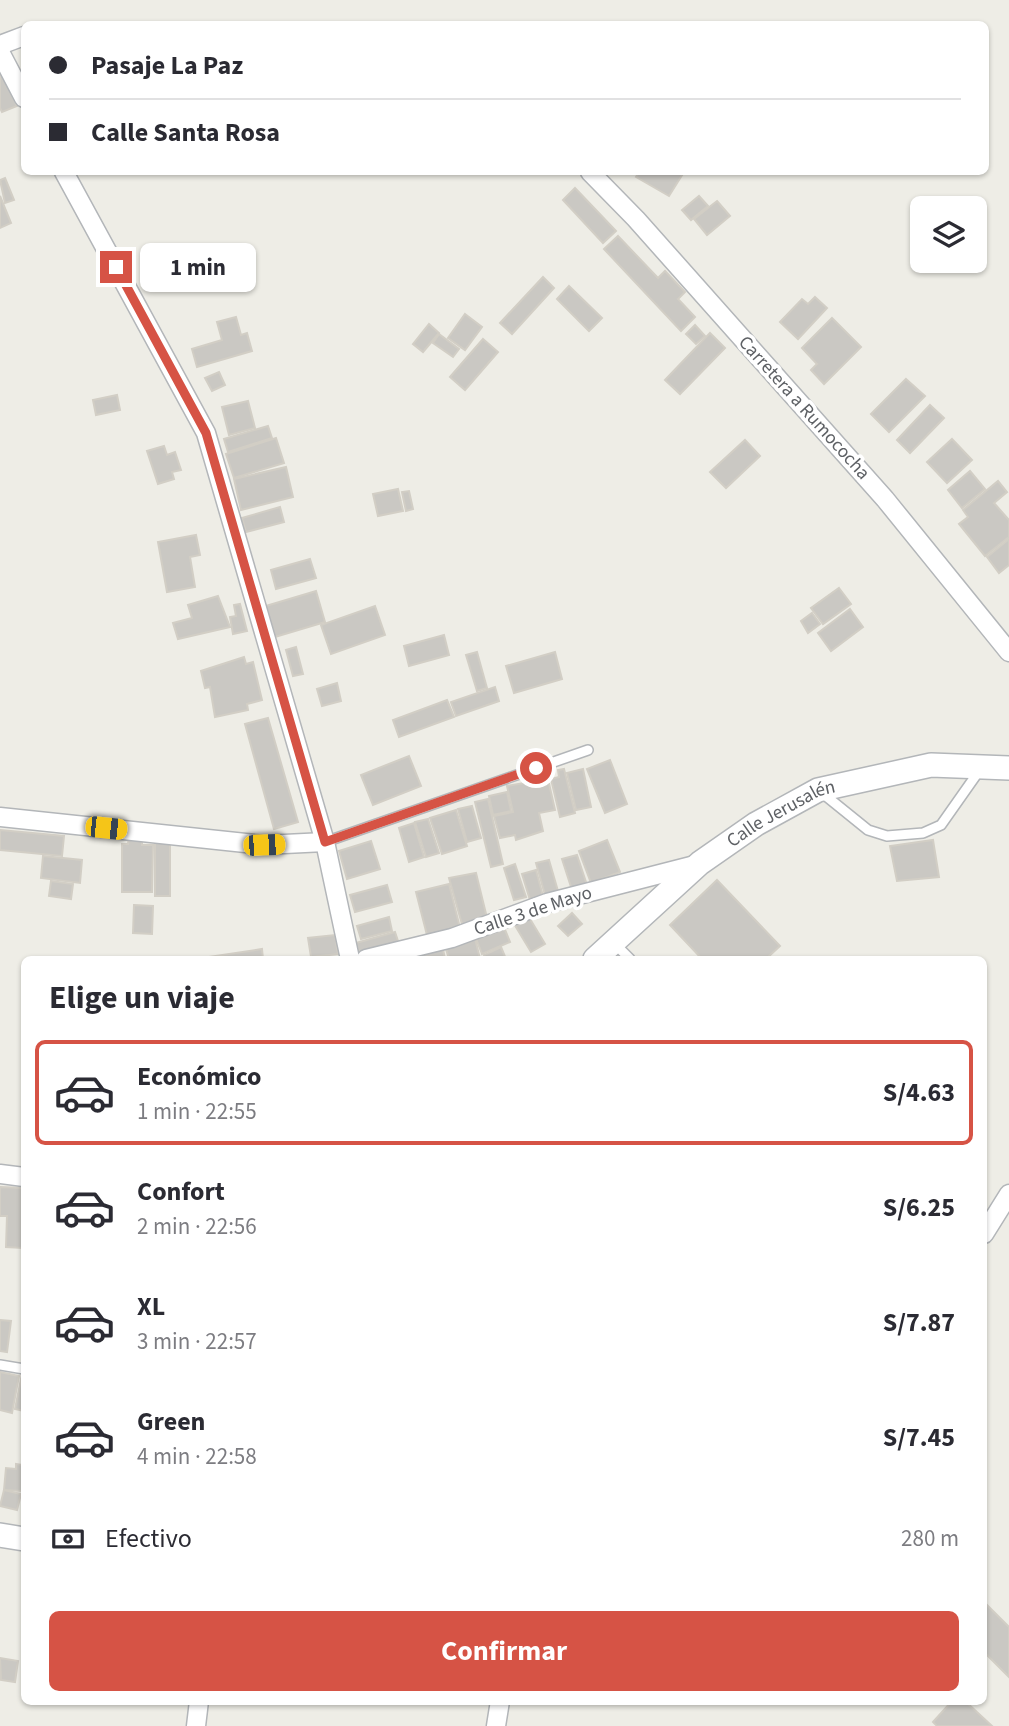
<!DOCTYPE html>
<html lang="es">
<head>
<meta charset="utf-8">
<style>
	:root { --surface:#fff; --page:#f7f7f7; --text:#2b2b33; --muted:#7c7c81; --line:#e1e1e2; --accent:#d65345 }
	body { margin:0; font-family:"Source Sans 3",sans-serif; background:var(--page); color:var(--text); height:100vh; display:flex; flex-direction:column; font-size:26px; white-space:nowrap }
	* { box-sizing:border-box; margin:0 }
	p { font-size:23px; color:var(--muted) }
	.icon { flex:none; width:38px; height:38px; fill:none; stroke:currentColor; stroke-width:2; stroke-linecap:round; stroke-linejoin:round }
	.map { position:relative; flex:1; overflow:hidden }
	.drawer { position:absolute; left:21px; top:956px; width:966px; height:749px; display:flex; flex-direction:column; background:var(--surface); border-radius:10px; box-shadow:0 2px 5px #0004 }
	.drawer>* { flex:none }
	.top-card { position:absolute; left:21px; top:21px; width:968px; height:154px; border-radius:10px; box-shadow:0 2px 5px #0004; display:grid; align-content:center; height:154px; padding:0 28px; background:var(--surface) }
	.tools { position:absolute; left:910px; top:196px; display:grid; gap:14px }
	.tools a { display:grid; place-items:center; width:77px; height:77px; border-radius:10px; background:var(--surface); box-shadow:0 2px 5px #0004; font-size:35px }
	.end { position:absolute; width:32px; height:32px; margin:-16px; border:9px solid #d65345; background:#fff; box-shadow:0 0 0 4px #fff }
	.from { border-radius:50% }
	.bubble { position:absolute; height:49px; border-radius:10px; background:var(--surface); box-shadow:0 2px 5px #0004; font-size:23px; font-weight:700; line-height:49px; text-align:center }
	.car { position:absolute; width:21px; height:42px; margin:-21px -10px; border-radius:9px; box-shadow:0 0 5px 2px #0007; background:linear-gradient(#f5c518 24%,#345 0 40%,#f5c518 0 76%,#345 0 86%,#f5c518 0) }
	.top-card b { display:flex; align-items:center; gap:24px; height:66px; font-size:26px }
	.top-card b+b { border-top:2px solid var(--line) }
	.top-card i { width:18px; height:18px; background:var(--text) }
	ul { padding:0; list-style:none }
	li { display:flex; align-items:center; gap:21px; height:105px; margin:0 14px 10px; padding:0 14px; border:4px solid transparent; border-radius:10px }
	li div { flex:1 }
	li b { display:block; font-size:26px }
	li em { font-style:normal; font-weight:700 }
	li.on { border-color:var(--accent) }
	li>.icon { width:63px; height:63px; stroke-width:1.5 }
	h2 { padding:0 28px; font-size:32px; line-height:84px }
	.pay { display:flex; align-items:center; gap:18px; height:77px; padding:0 28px; font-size:26px }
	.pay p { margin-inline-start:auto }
	.primary-button { display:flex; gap:14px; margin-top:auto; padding:14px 28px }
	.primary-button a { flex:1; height:80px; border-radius:10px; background:var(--accent); color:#fff; font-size:28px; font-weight:700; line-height:80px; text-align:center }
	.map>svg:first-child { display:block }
	.building { fill:#cac8c3; stroke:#d2cec5; stroke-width:2 }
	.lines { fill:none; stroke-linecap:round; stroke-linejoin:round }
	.service-casing { stroke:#b3b6b9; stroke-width:12 }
	.minor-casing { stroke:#b3b6b9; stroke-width:21 }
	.tertiary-casing { stroke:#b3b6b9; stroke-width:26 }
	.service { stroke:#fff; stroke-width:9 }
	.minor { stroke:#fff; stroke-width:18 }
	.tertiary { stroke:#fff; stroke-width:23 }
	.route { stroke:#d65345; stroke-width:9 }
	.labels { text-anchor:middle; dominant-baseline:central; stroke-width:7; stroke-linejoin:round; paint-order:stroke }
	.street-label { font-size:19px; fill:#5e6165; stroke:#fff }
</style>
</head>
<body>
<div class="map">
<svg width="1009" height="1726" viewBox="0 0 1009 1726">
	<rect width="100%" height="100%" fill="#eeede6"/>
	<g class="building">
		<polygon points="0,66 17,106 2,112 0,108"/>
		<polygon points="639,172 684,172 669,196 636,177"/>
		<polygon points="5,178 14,200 5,203 0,180"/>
		<polygon points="575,188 616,231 603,243 563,200"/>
		<polygon points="0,196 11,223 0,228"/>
		<polygon points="699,196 708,206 691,220 682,210"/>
		<polygon points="717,201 730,216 707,235 694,219"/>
		<polygon points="618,236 658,278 665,271 685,292 678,299 695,317 681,331 604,249"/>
		<polygon points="543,277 554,288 512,334 500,323"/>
		<polygon points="569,286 602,318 589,331 557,299"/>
		<polygon points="815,297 827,308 798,339 780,322 802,299 808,304"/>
		<polygon points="465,314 482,327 465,350 448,338"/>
		<polygon points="236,317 241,335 247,333 252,351 197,367 192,349 222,340 217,322"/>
		<polygon points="832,318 861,347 824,384 811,370 817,364 802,348"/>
		<polygon points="429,324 439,333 423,352 413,344"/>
		<polygon points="695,325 705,336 696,344 686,334"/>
		<polygon points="710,333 725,348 680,394 665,380"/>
		<polygon points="439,334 459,349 453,357 433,343"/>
		<polygon points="483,339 498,352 465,390 450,377"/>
		<polygon points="219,372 225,385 212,391 205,378"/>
		<polygon points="906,379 925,396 889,432 871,414"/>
		<polygon points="117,395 120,410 96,415 93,400"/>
		<polygon points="248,401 255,428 229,435 222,407"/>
		<polygon points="930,405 944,418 910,453 897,440"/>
		<polygon points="268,426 272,438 228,452 224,439"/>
		<polygon points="276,438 284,463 234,478 226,454"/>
		<polygon points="952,439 972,460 947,483 927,462"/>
		<polygon points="745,440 760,456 726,488 710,472"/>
		<polygon points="164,446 167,455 175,452 181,470 172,472 174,479 158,484 147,451"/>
		<polygon points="286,467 293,497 241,510 234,479"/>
		<polygon points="970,471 985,489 962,508 948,490"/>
		<polygon points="998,481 1007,492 994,503 1009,520 1009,537 985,556 959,524 968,517 963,510"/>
		<polygon points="398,489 403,511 378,516 373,494"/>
		<polygon points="409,491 413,509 406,511 402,492"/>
		<polygon points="280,507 284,522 246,532 242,518"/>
		<polygon points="196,535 200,555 190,557 195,587 167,592 158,542"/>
		<polygon points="1009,539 1009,565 999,573 987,557"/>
		<polygon points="310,559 316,578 276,589 271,570"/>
		<polygon points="839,588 851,604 823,624 811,608"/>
		<polygon points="316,591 325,622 275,637 266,606"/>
		<polygon points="218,596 230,627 178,639 173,623 192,618 188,605"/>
		<polygon points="240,604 247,631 233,634 230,617 236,616 234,605"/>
		<polygon points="375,606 385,635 331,654 321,625"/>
		<polygon points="850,609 863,627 831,651 818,633"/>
		<polygon points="812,613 820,624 808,633 801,621"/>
		<polygon points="444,635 449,655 409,666 404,646"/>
		<polygon points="296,647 303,674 293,676 286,650"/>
		<polygon points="477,652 487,688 477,691 466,655"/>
		<polygon points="555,652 562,679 514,693 506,666"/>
		<polygon points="244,657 246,664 253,662 262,700 247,704 248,710 215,717 210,687 205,688 201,671"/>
		<polygon points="337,683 341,701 322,706 317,689"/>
		<polygon points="495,687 499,701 456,716 451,702"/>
		<polygon points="447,700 454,717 399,737 393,720"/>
		<polygon points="268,718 298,822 274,829 245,724"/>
		<polygon points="409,756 421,786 373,805 361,775"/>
		<polygon points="610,760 627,804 605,813 587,769"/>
		<polygon points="564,769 575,813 560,817 551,779 559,777 558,770"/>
		<polygon points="583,769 591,807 576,810 567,773"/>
		<polygon points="548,779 555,810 539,813 543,831 516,840 515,835 500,838 494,816 513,812 507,786"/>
		<polygon points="507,792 511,811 493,815 489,796"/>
		<polygon points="488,799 503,864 491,867 475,802"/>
		<polygon points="472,806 481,838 467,842 458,809"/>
		<polygon points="456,810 467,846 442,854 430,818"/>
		<polygon points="428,819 439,853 426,857 415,822"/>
		<polygon points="414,823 424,857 409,862 399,828"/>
		<polygon points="0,830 64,836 62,856 0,850"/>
		<polygon points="129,837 142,838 142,845 153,845 152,892 122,892 122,844 128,844"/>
		<rect x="155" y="839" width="15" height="57"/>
		<polygon points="607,840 620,872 591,883 579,851"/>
		<polygon points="933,840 939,877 897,881 890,846"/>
		<polygon points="371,841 380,869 347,879 339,851"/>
		<polygon points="577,855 587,885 572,890 562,859"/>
		<polygon points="43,856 82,860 80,883 41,878"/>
		<polygon points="549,860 558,891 545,895 536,863"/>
		<polygon points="515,864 526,897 514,900 504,868"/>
		<polygon points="536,870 543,896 530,900 522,874"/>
		<polygon points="476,873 487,918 463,928 449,878"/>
		<polygon points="717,880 780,946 766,959 702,959 670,925"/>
		<polygon points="51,881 73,884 71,899 49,896"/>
		<polygon points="449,884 460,928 427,935 416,892"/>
		<polygon points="387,885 392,902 355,912 350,895"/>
		<polygon points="134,905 153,906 152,934 133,933"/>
		<polygon points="572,913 582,924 568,936 558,926"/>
		<polygon points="527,914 545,944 531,952 513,922"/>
		<polygon points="389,917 392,931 361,939 357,926"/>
		<polygon points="503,925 510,942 482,954 475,936"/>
		<polygon points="395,932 399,944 360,955 356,943"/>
		<polygon points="335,935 338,954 311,957 308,938"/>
		<polygon points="475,938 480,959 449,959 445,946"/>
		<polygon points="501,947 506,959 485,959 484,955"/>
		<polygon points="262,949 263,959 208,959 208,957"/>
		<polygon points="443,949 445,959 422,959 421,955"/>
		<polygon points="0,1187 24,1188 23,1248 6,1247 7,1216 0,1216"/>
		<polygon points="0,1320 11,1321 7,1352 0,1351"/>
		<polygon points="0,1372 19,1376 12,1413 0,1410"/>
		<polygon points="22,1374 24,1374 24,1411 15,1409"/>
		<polygon points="16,1464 23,1465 22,1491 4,1490 6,1468 16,1469"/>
		<polygon points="4,1490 21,1494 17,1510 0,1506"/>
		<polygon points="984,1602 1009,1627 1009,1677 984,1652"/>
		<polygon points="0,1658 18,1661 15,1682 1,1680"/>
		<polygon points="952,1701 965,1701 992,1726 937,1726 933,1722"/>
	</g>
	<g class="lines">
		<defs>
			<g id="service">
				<polyline points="821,792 868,830 887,836 923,833 941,825 979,771"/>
				<polyline points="325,842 588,750"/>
				<polyline points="614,943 630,959"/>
				<polyline points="0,1365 24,1369"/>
			</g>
			<g id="minor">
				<polyline points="0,45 24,36"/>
				<polyline points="0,52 24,98"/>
				<polyline points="64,172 206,433 325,842 350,959"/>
				<polyline points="590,172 636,219 885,499 1009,652"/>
				<polyline points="0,817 264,845 325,842"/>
				<polyline points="366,959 452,938 547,903 699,864"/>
				<polyline points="0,1174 24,1177"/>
				<polyline points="984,1234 1009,1194"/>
				<polyline points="196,1726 199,1701"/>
				<polyline points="496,1726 500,1701"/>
			</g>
			<g id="tertiary">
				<path id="s1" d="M595 959 700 863 756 824 818 790 931 765 1009 768"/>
				<polyline points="0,1535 24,1539"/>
			</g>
		</defs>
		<use href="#service" class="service-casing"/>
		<use href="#minor" class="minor-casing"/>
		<use href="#tertiary" class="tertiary-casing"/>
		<use href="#service" class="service"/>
		<use href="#minor" class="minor"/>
		<use href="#tertiary" class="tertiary"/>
	</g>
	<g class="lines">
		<polyline class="route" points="116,267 206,433 325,842 536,768"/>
	</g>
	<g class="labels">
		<g class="street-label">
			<text transform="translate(804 408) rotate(48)">Carretera a Rumococha</text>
			<text stroke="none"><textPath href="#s1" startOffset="238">Calle Jerusalén</textPath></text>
			<text transform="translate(533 911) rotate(-18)">Calle 3 de Mayo</text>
		</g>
	</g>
</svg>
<div class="tools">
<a><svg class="icon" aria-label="layers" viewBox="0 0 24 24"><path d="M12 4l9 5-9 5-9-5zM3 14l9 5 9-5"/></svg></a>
</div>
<i class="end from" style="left:536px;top:768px"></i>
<i class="end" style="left:116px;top:267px"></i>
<div class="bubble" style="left:140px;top:243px;width:116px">1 min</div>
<i class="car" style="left:106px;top:828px;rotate:96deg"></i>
<i class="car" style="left:264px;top:845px;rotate:88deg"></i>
<div class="top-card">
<b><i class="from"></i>Pasaje La Paz</b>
<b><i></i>Calle Santa Rosa</b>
</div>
<section class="drawer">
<h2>Elige un viaje</h2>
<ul>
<li class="on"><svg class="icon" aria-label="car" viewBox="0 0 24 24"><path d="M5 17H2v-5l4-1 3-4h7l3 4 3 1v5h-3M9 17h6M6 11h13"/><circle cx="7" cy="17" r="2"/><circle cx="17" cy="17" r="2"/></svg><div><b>Económico</b><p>1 min · 22:55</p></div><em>S/4.63</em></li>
<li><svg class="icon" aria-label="car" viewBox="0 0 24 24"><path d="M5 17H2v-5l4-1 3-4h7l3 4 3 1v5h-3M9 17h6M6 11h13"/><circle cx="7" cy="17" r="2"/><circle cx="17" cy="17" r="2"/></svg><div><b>Confort</b><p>2 min · 22:56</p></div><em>S/6.25</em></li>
<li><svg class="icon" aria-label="car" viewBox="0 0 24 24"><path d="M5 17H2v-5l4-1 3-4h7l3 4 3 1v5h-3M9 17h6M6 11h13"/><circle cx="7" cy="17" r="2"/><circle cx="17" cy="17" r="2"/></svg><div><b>XL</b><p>3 min · 22:57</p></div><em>S/7.87</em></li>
<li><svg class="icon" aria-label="car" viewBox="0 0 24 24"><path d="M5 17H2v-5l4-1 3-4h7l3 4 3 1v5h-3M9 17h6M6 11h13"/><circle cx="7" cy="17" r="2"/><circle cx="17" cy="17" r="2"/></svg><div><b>Green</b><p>4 min · 22:58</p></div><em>S/7.45</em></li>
</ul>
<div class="pay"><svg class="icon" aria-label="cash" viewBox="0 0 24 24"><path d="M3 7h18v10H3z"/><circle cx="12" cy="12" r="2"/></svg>Efectivo<p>280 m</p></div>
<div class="primary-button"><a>Confirmar</a></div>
</section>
</div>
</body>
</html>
